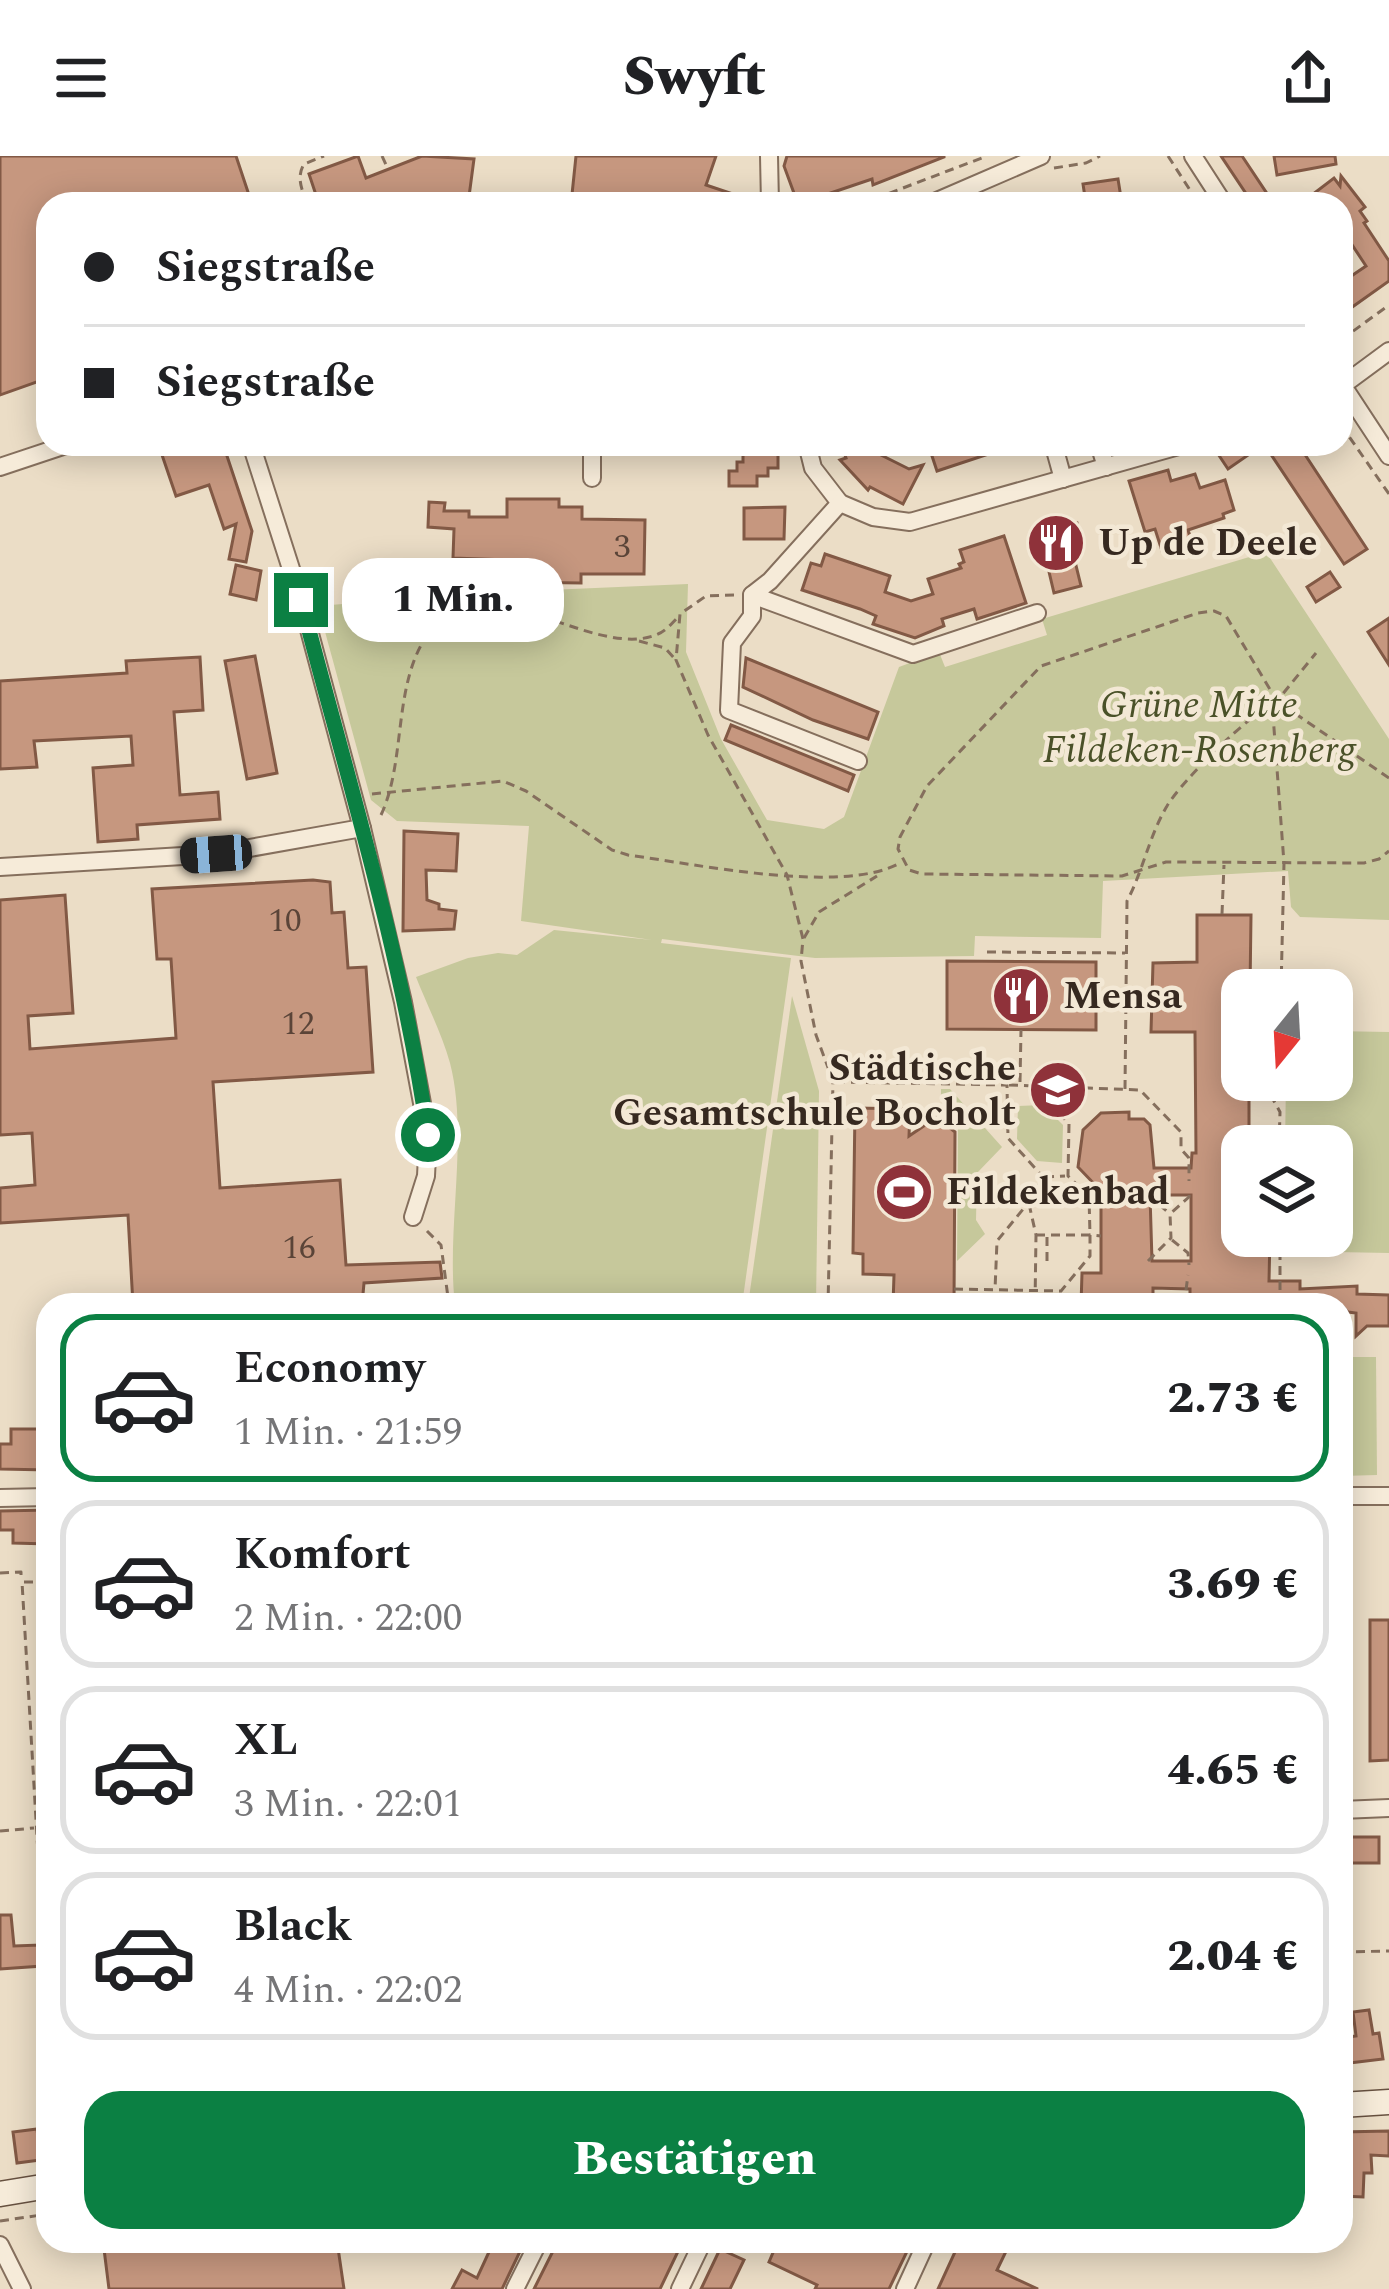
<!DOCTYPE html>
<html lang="de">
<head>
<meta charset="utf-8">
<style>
	:root { --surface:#fff; --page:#f2f2f2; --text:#202124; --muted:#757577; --line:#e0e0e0; --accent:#0b8043 }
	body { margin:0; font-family:Spectral,serif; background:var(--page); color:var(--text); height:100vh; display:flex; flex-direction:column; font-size:45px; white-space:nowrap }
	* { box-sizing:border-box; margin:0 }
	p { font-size:39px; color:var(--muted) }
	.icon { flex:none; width:66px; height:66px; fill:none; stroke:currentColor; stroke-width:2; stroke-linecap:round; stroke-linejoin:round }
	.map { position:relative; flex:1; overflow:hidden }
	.sheet { position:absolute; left:36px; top:1137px; width:1317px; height:960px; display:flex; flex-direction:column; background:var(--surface); border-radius:36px; box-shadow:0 6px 30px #0003 }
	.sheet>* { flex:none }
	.banner { position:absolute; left:36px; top:36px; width:1317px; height:264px; border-radius:36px; box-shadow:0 6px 30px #0003; display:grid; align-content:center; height:264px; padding:0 48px; background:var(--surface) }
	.needle { width:78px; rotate:198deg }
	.tools { position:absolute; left:1221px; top:813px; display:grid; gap:24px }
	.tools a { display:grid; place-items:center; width:132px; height:132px; border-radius:24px; background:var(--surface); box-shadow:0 6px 30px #0003; font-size:60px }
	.end { position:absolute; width:54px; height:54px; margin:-27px; border:15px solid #0b8043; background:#fff; box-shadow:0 0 0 6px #fff }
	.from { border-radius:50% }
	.bubble { position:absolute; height:84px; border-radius:36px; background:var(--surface); box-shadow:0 6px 30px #0003; font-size:39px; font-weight:800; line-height:84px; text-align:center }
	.car { position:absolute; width:36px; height:72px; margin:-36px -18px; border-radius:15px; box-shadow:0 0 9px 3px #0007; background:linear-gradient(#222 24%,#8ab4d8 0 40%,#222 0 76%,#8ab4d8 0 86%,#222 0) }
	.banner b { display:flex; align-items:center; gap:42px; height:114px; font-size:45px }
	.banner b+b { border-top:3px solid var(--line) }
	.banner i { width:30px; height:30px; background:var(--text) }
	ul { padding:21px 0 0; list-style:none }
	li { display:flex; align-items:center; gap:36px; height:168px; margin:0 24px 18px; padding:0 24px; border:6px solid var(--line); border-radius:36px }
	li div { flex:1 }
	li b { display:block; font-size:45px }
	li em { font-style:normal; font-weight:800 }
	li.on { border-color:var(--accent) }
	li>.icon { width:108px; height:108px; stroke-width:1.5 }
	.primary-button { display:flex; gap:24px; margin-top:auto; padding:24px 48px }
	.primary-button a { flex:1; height:138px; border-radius:36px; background:var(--accent); color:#fff; font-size:48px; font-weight:800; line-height:138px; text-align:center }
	header { display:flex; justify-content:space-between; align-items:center; height:156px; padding:0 48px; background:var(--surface); font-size:54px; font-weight:800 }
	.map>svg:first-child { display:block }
	.green { fill:#c6c89b }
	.building { fill:#c6977f; stroke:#825945; stroke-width:3; fill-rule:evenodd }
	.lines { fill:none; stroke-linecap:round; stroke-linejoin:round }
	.street-casing { stroke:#856f5d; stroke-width:20 }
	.secondary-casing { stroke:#675140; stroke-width:27 }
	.path { stroke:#856f5d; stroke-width:3; stroke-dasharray:9 6; stroke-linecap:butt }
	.street { stroke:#f6ebd9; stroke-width:16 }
	.secondary { stroke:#f6ebd9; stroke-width:24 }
	.route { stroke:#0b8043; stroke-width:15 }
	.labels { text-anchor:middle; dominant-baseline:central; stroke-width:9; stroke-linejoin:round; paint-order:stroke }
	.number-label { font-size:33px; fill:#5a4438 }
	.poi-label { font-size:39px; font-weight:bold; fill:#362920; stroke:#f3e8d5; text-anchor:start }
	.park-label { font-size:39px; font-style:italic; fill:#4a5128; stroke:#f3e8d5 }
</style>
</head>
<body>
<header><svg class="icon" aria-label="menu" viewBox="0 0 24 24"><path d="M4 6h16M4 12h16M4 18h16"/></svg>Swyft<svg class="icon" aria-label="share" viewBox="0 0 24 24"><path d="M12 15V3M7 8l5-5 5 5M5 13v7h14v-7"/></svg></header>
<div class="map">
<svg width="1389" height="2133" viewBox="0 0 1389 2133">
	<rect width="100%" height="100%" fill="#ebddc6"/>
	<g class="green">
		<path d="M1266 396 1389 583V764L1300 761 1291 751 1288 715 1103 725 1101 782 975 780 974 800 815 802 662 783 661 787 791 802 742 1149H455C446 1072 469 981 450 907 442 878 427 849 416 821L468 802 498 797 517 799 554 774 652 784 521 765 529 670 397 665 371 644 318 450 480 437 688 428 686 496 721 583 767 664 824 673 844 661 899 511 939 496 945 511 1047 479 1042 463Z"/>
		<polygon points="792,840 819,935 816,1149 748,1149"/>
		<polygon points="1332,875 1389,876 1389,1097 1283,1095 1283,1080 1332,1080 1332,990 1285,990 1286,924 1332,924"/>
		<polygon points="941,933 950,933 1002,991 977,1017 976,1064 985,1078 957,1105 958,973 941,945"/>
		<polygon points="1043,949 1063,969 1062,1007 1037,1005 1017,983 1018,950"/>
		<polygon points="1341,1201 1376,1201 1377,1319 1341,1320"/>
	</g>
	<g class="building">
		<polygon points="0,0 236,0 252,48 48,48 48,222 0,239"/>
		<polygon points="358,0 366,22 422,0 474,3 468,48 319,48 309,18"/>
		<polygon points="576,0 716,0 706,29 754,45 754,48 571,48"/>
		<polygon points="787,0 944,0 944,1 873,29 872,23 798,48 784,10"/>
		<polygon points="1221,0 1242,0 1274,48 1253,48"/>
		<polygon points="1274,0 1335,0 1336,8 1277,19"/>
		<polygon points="1341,20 1365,51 1360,55 1367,65 1364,67 1389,105 1389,125 1341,159 1341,127 1366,110 1341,72 1341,48 1300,48 1334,22 1340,30"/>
		<polygon points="1118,23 1122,48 1086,48 1083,28"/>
		<polygon points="185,288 223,288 252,375 246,406 229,403 236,368 224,373 209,329 176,340 161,296"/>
		<polygon points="743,288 770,288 778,296 778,312 768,312 768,320 757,320 757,330 729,330 729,315 737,315 737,306 743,306"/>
		<polygon points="841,288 877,288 881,299 909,313 923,309 903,348 870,331 868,334 840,304 846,302"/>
		<polygon points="928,288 1010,288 1010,291 937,315"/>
		<polygon points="1233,288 1298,288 1367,393 1344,408 1264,288 1228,313 1218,298"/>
		<polygon points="1168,314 1171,325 1195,318 1200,332 1225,324 1234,354 1223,358 1224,362 1188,374 1192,386 1162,395 1155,373 1145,376 1129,325"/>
		<polygon points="507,343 559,343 559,351 582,351 582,363 645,364 644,418 581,418 581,427 507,426 507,404 453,402 454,373 428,371 429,346 445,347 444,355 469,355 469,361 507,361"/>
		<polygon points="785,351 784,383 744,383 744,352"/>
		<polygon points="1064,362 1066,370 1077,367 1081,383 1070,385 1081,430 1054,437 1038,369"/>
		<polygon points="1004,380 1026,447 977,463 974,453 942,463 944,470 915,482 873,468 876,460 860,453 802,434 811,407 821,410 825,398 890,420 885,436 911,445 933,438 928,423 961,412 959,408 964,406 960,394"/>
		<polygon points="236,409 261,415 256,444 230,438"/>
		<polygon points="1330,416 1340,431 1316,446 1307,431"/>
		<polygon points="1389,462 1389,509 1368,476"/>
		<polygon points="255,500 277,617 247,623 225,505"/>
		<polygon points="200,501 203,554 174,556 180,639 218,636 220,663 137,669 138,683 98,686 93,612 133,609 131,580 34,585 37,611 0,613 0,525 127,517 126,505"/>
		<polygon points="746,502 878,556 868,583 813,564 743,531"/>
		<polygon points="731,569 854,619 848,635 725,584"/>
		<polygon points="404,675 458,678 456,715 426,714 427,744 439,748 439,753 456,755 454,773 403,775"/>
		<polygon points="313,724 330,726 332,757 344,756 348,812 366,811 373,916 213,926 220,1032 340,1024 346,1109 440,1106 442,1122 364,1127 362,1149 133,1149 128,1059 0,1067 0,1032 35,1029 32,977 0,979 0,744 65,739 73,857 28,860 30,893 176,882 171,803 157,803 152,733"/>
		<path d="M1197 759H1251L1250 834H1242V924H1249V990H1242V1080H1270L1269 1125H1300V1133L1357 1130V1138L1389 1139V1170H1367L1356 1180V1157L1348 1156 1341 1149H1190V1133L1153 1132V1149H1081L1082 1117H1101V1035L1078 1011 1083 974 1101 957 1129 956V963H1144L1150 969 1154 1012H1191L1192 997H1196L1195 876H1151L1153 807 1197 806ZM1150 1039H1191V1105H1152Z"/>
		<polygon points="947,805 1096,806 1096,874 947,873"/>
		<polygon points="855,952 910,953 909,980 937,961 955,976 954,1149 893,1149 894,1119 863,1118 863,1098 853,1097"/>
		<polygon points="11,1273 43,1273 42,1288 48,1288 48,1314 0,1313 0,1288 11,1288"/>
		<polygon points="48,1354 48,1388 13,1387 13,1374 0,1374 0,1355"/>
		<polygon points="1370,1464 1389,1464 1389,1604 1370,1605"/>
		<rect x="1341" y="1681" width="38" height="26"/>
		<polygon points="0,1759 11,1759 14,1790 40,1789 42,1810 0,1813"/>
		<polygon points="1369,1854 1373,1878 1379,1877 1383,1903 1341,1908 1341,1882 1356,1880 1353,1856"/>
		<polygon points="37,1973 38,1982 48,1981 48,2003 17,2007 13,1976"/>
		<polygon points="1389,1975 1389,2000 1371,1999 1372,2017 1364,2017 1363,2041 1341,2040 1341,1976"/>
		<polygon points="103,2085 337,2085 344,2133 109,2133"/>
		<polygon points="494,2085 525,2085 502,2133 452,2133 462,2114 477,2122"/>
		<polygon points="558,2085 683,2085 660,2133 534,2133"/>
		<polygon points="778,2085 912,2085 889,2133 815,2133 817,2129 769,2106"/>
		<polygon points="960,2085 1011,2085 997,2114 1038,2133 938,2133"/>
		<polygon points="720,2093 744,2104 730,2133 701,2133"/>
	</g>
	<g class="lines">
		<defs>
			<g id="street">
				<polyline points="769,0 770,48"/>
				<polyline points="1193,0 1224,48"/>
				<polyline points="930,48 1041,0"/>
				<polyline points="1341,227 1389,300"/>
				<polyline points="1343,229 1389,195"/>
				<polyline points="251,288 301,444 362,672"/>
				<polyline points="807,288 813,312 840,347 770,425 752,439 913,498 1037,457"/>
				<polyline points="1058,288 1055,294 1063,323"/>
				<polyline points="1099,288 1106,311"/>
				<polyline points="0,311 69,288"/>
				<polyline points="592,322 592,288"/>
				<polyline points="840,347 873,361 910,366 1186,288"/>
				<polyline points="752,439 752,460 732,487 729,554 858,605"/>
				<polyline points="0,711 216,698 362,672 403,846 428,979 426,1020 413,1061"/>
				<polyline points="1341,1340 1389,1340"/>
				<polyline points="0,1342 48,1341"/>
				<polyline points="1341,1654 1389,1652"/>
				<polyline points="0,2089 22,2133"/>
				<polyline points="515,2133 539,2085"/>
				<polyline points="680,2133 703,2085"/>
				<polyline points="905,2133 927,2085"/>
			</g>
			<g id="secondary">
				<polyline points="1341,1949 1389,1946"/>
				<polyline points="0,2038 48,2030"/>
			</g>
		</defs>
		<use href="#street" class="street-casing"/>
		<use href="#secondary" class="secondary-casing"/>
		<g class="path">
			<polyline points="382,0 387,11"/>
			<polyline points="1168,0 1199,48"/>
			<polyline points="1054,12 1086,7 1100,0"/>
			<path d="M307 48C302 33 296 22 304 8L324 0"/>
			<polyline points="861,48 987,0"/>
			<polyline points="1341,184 1389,149"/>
			<polyline points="1341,192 1348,204"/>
			<polyline points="1341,269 1389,338"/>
			<polyline points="87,298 118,288"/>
			<polyline points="734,439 706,440 680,458 676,504 708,579 787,719 803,783 801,805 816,879 833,925 828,1149"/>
			<polyline points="639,485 665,492 676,504"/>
			<polyline points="1389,622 1277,545 1226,460 1214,455 1198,457 1041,510 927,630 900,681 898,693 909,714 922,718 1122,720 1166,706 1364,707 1379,703 1389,695"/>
			<path d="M372 638 503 625 526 635 612 694 628 699C695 708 843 739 900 707"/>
			<path d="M381 659C411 595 386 501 452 454 498 421 601 504 658 478 666 475 673 466 679 460"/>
			<polyline points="1222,758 1224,709"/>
			<polyline points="804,782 819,756 877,720"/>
			<polyline points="987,796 1125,797"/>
			<polyline points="1281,834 1284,707 1273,559 1277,545 1316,497"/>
			<polyline points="1128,840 1152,841"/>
			<polyline points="1269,924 1269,936 1280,956 1279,990"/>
			<polyline points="836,926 1007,929 1008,982 1043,1021 1029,1046 997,1085 995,1134"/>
			<polyline points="1020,926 1021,874"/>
			<polyline points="1009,929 1140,934 1181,976 1181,993 1189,1002 1189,1025"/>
			<path d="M1125 933 1127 745C1143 715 1149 680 1167 650 1180 627 1251 556 1275 547"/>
			<polyline points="1045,1021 1065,1020"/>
			<polyline points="1148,1039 1169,1057"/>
			<polyline points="1029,1048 1036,1079 1035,1149"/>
			<polyline points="427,1075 441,1089 449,1149"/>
			<polyline points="1036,1079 1090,1079 1089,1040 1068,1020 1069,968 1037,931"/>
			<polyline points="1280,1080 1280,1149"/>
			<polyline points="1047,1081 1047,1107"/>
			<polyline points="1172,1084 1188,1097 1189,1109"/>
			<polyline points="1148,1105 1171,1082 1170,1058 1189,1041 1189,1035"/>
			<polyline points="954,1133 1061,1135 1090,1100 1090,1079 1101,1080"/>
			<polyline points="1061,1149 1061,1137"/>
			<polyline points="1184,1149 1188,1119"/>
			<polyline points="0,1417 21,1416 21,1424"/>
			<polyline points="48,1426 22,1426 48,1867"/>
			<polyline points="0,1675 34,1672"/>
			<polyline points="1341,1796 1389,1795"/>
			<polyline points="0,2065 48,2058"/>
		</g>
		<use href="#street" class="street"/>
		<use href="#secondary" class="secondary"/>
	</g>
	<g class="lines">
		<path class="route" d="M301 444C347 621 402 798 428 979"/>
	</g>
	<defs>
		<symbol id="restaurant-disc" viewBox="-11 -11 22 22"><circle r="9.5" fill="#8f323a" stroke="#f3e8d5"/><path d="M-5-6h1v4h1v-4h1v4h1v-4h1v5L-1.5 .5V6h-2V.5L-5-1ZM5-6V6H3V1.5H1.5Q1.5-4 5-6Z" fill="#fff"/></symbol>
		<symbol id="school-disc" viewBox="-11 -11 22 22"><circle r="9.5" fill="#8f323a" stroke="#f3e8d5"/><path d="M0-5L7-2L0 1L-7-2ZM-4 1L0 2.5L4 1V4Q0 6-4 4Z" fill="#fff"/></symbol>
		<symbol id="stadium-disc" viewBox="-11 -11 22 22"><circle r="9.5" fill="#8f323a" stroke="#f3e8d5"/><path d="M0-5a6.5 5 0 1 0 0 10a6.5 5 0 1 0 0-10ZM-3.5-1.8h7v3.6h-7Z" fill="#fff"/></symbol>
	</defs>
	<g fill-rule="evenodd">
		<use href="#restaurant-disc" x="1023" y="354" width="66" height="66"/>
		<use href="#restaurant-disc" x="988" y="807" width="66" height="66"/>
		<use href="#school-disc" x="1025" y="901" width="66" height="66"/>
		<use href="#stadium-disc" x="871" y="1003" width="66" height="66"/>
	</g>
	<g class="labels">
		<g class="number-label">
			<text x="622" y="391">3</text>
			<text x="285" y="765">10</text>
			<text x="298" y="868">12</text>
			<text x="299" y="1092">16</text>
		</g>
		<g class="poi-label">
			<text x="1098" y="387">Up de Deele</text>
			<text x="1063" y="840">Mensa</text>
			<text x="1016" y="912" text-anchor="end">Städtische<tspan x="1016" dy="45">Gesamtschule Bocholt</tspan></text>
			<text x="946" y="1036">Fildekenbad</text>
		</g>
		<g class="park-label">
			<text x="1199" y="549">Grüne Mitte<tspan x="1199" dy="45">Fildeken-Rosenberg</tspan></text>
		</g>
	</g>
</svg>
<div class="tools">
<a><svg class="needle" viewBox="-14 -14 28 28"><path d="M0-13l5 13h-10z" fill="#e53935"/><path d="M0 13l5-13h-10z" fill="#757577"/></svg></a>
<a><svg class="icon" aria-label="layers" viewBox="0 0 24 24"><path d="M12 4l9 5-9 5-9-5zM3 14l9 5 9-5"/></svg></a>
</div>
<i class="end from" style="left:428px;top:979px"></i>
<i class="end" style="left:301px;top:444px"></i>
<div class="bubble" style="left:342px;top:402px;width:222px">1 Min.</div>
<i class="car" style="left:216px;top:698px;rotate:266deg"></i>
<div class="banner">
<b><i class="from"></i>Siegstraße</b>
<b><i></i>Siegstraße</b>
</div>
<section class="sheet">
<ul>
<li class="on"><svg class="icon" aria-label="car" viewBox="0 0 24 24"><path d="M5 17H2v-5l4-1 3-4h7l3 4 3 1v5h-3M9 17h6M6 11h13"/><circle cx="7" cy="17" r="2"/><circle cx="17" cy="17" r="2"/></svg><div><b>Economy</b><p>1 Min. · 21:59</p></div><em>2.73 €</em></li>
<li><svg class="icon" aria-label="car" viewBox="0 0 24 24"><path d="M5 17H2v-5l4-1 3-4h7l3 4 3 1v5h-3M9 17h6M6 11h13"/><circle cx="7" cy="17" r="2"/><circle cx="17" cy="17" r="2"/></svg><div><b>Komfort</b><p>2 Min. · 22:00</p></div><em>3.69 €</em></li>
<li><svg class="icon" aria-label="car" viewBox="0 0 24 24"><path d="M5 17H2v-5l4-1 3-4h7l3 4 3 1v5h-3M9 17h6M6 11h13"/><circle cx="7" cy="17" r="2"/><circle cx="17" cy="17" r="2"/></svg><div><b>XL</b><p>3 Min. · 22:01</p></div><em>4.65 €</em></li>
<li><svg class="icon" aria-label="car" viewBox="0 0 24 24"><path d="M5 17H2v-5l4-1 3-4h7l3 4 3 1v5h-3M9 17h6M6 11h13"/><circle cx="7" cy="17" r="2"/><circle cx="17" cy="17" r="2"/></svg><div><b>Black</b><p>4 Min. · 22:02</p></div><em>2.04 €</em></li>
</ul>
<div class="primary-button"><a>Bestätigen</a></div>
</section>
</div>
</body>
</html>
